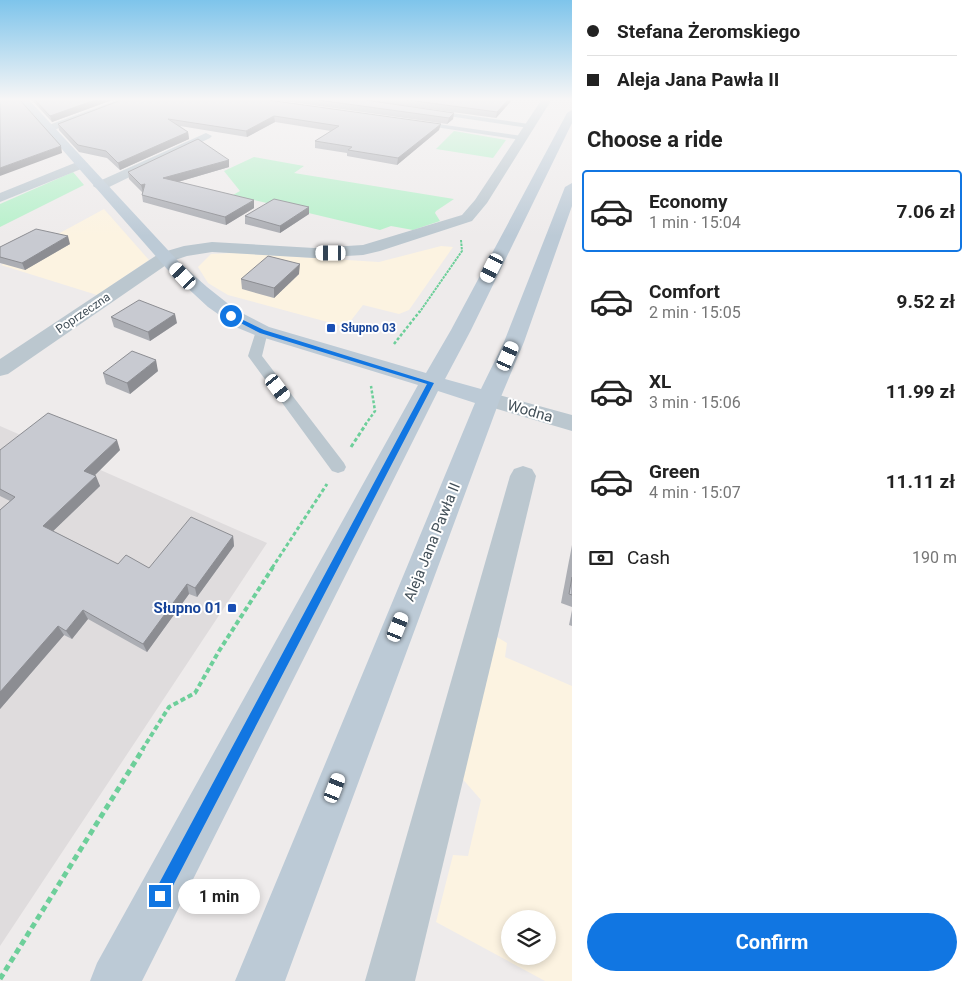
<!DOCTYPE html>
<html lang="en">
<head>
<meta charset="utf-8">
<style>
	:root { --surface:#fff; --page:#f6f6f6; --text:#222; --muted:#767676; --line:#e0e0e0; --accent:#1176e2 }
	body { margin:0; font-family:Roboto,sans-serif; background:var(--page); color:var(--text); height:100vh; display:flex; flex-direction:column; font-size:19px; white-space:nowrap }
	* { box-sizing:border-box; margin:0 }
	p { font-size:16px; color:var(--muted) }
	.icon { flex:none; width:28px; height:28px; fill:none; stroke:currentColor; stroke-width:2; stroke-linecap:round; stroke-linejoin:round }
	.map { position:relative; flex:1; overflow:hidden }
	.details { display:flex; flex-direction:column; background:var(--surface); width:400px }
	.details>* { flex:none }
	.top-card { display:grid; align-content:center; height:110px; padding:0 15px; background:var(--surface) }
	.tools { position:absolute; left:501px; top:910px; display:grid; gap:10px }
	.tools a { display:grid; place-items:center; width:55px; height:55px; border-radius:50%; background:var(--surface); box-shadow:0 2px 8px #0003; font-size:25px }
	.end { position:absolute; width:22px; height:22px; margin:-11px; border:6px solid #1176e2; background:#fff; box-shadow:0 0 0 2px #fff }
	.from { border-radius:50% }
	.bubble { position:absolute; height:35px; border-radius:18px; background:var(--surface); box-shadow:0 2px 8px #0003; font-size:16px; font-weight:700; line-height:35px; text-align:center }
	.car { position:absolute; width:15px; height:30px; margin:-15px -8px; border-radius:6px; box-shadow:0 0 4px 1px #0007; background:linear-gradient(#fff 24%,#345 0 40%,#fff 0 76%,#345 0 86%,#fff 0) }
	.top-card b { display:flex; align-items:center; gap:18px; height:48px; font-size:19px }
	.top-card b+b { border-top:1px solid var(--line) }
	.top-card i { width:12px; height:12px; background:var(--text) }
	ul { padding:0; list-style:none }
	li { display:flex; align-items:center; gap:15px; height:82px; margin:0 10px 8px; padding:0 5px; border:2px solid transparent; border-radius:5px }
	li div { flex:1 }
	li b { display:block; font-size:19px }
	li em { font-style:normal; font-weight:700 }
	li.selected { border-color:var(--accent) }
	li>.icon { width:45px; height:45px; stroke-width:1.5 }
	h2 { padding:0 15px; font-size:22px; line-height:60px }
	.pay { display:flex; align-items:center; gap:12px; height:55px; padding:0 15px; font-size:19px }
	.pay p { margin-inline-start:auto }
	.button { display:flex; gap:10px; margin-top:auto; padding:10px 15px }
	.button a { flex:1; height:58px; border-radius:30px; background:var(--accent); color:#fff; font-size:20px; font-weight:700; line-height:58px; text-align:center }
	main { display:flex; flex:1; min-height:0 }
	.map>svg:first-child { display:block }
	.commercial { fill:#fcf3e1; fill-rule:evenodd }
	.education { fill:#dfdcdd }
	.green { fill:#b6f0ca }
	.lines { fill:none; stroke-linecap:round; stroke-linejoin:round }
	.path-far4 { stroke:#6dcf9a; stroke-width:2; stroke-dasharray:2.5 1; stroke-linecap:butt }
	.path-far3 { stroke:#6dcf9a; stroke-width:2.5; stroke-dasharray:3 2; stroke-linecap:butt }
	.path-far2 { stroke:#6dcf9a; stroke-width:3; stroke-dasharray:4 2.5; stroke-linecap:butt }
	.path-far1 { stroke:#6dcf9a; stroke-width:4; stroke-dasharray:5 3; stroke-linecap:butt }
	.path { stroke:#6dcf9a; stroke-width:5; stroke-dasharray:6 4; stroke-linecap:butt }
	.lane { fill:#bbc7cf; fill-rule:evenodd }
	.street { fill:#bbc7cf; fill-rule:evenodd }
	.secondary { fill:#bccad6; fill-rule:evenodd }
	.wall { fill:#acaeb4 }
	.shaded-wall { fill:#8c8d92 }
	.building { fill:#c8cad1; stroke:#8c8d92 }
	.route { fill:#1176e2 }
	.transit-dot { fill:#1a4fb4; stroke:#fff; stroke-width:2 }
	.labels { text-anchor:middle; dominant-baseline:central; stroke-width:4; stroke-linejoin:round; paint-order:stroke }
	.far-street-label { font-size:12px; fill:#435059; stroke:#fff }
	.far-transit-label { font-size:12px; font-weight:bold; fill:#164399; stroke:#fff; text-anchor:start }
	.street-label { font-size:15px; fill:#435059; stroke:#fff }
	.transit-label { font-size:15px; font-weight:bold; fill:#164399; stroke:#fff; text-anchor:end }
</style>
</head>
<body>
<main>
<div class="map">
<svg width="572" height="981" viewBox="0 0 572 981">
	<rect width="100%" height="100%" fill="#eeebeb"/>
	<g class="commercial">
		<polygon points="104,209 149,260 97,295 1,265"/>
		<polygon points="441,246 453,247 409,310 399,314 363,305 346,327 228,295 208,283 198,267 211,254 234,253 379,262"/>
		<path d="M492 634 507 643 505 657 572 686V981H545L436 922 453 855 468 856 481 800 460 776ZM510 919H548V956H510Z"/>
	</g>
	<polygon class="education" points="0,426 267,543 0,946"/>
	<g class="green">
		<polygon points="454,131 506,140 493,158 436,149"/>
		<polygon points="254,157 304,166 294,173 454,199 436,211 435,213 440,221 413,230 391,226 380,230 233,195 240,191 224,171"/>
		<polygon points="73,172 84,185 0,227 0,204"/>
	</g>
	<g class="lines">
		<polyline class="path-far4" points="419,313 462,251 461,240"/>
		<g class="path-far3">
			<polyline points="394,344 420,311"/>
			<polyline points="365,425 375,411 371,386"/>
		</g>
		<g class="path-far2">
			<polyline points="351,447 366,424"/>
			<polyline points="272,568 327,484"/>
		</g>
		<polyline class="path-far1" points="142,750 169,707 195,693 219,651 273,567"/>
		<polyline class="path" points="0,979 143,749"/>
		<g class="lane">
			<polygon points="430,110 529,124 532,126 529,128 428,113 427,112"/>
			<polygon points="417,121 522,136 526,138 522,140 415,124 415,122"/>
			<polygon points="262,327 268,331 262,356 344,463 346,467 344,471 338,473 332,471 248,356 256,331"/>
		</g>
		<g class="street">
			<polygon points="121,99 135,99 54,130 46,130 45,128 46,126"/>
			<polygon points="542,99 552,99 487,203 472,221 380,251 363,255 314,258 212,252 187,256 172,261 8,374 0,376 0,359 160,253 184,246 212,242 314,248 363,245 462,215 475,200"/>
			<polygon points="206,133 212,136 210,138 105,189 100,190 93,186 95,183"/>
			<polygon points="82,160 88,164 86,167 0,202 0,193"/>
			<polygon points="488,392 572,415 572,431 480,404 476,399 480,394"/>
			<polygon points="523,466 532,469 536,476 415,981 365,981 510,476 514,469"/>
		</g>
		<polygon class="secondary" points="18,99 28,99 179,262 207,287 236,310 269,327 426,373 451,330 567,113 572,110 572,123 471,330 445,379 481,389 504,342 565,187 572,183 572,206 524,342 500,399 285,981 235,981 475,403 438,391 142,981 90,981 97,963 418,385 255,335 238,328 208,307 167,269"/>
	</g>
	<g class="wall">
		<polygon points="31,99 115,99 52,122"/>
		<polygon points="124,99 513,99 496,118 364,100 454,113 453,119 447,124 270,99 269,100 439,130 397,165 347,156 347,153 315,148 315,141 331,131 275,122 247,137 180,126 188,132 189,139 120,170 107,158 79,152 59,130 58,124"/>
		<polygon points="229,160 229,167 178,182 254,208 226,225 143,202 142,195 142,192 129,179 128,172"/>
		<polygon points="309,207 309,214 280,233 245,224 245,216"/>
		<polygon points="70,244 25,270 0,263 0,247"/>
		<polygon points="299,274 274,298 242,289 241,279"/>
		<polygon points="111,317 177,323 150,341 114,327"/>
		<polygon points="158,371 130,394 106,384 103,373"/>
		<polygon points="0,450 120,450 94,476 100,486 53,531 118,564 149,568 233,536 234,546 197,597 189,594 147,652 88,619 72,639 64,635 0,709 0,510 10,501 0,496"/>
		<polygon points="572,545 572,607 561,603"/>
		<polygon points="572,610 572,626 569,625"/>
	</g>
	<g class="shaded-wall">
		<polygon points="98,99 115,99 52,122 50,116"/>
		<polygon points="509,99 513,99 496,118 497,112"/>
		<polygon points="454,113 453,119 447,124 449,118"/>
		<polygon points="274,116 275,122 247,137 246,131"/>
		<polygon points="441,124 439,130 397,165 398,158"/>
		<polygon points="188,132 189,139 120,170 118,163"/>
		<polygon points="61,146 62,153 0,176 0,168"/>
		<polygon points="229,160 229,167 164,186 163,178"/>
		<polygon points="145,184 143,192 141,185"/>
		<polygon points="254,200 254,208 226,225 225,217"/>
		<polygon points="309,207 309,214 280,233 280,226"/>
		<polygon points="68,236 70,244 25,270 22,263"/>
		<polygon points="300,264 299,274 274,298 274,288"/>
		<polygon points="175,314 177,323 150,341 148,332"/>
		<polygon points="156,360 158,371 130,394 127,383"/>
		<polygon points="117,440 120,450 89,481 84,471"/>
		<polygon points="96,476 100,486 49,535 43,526"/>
		<polygon points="233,536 234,546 197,597 195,588"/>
		<polygon points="187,584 189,594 147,652 143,644"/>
		<polygon points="83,610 88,619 72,639 66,631"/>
		<polygon points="58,626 64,635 0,709 0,692"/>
	</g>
	<g class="building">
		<polygon points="0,99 19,99 61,146 0,168"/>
		<polygon points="34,99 98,99 50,116"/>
		<polygon points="124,99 267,99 268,100 441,124 398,158 348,150 352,147 315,141 339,126 274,116 246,131 168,119 188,132 118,163 106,151 78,145 58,124"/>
		<polygon points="311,99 358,99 454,113 449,118"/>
		<polygon points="401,99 509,99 497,112"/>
		<polygon points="198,139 229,160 163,178 254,200 225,217 142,195 145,184 141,185 128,172"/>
		<polygon points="274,199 309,207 280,226 245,216"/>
		<polygon points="36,229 68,236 22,263 0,257 0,247"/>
		<polygon points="268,256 300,264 274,288 241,279"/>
		<polygon points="139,300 175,314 148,332 111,317"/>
		<polygon points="132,351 156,360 127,383 103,373"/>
		<polygon points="48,413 117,440 84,471 96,476 43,526 118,564 126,555 149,568 191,517 233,536 195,588 187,584 143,644 83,610 66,631 58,626 0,692 0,510 15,497 0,489 0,450"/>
		<polygon points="572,577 572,595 569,594"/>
	</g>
	<linearGradient id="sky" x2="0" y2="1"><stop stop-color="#7ec4eb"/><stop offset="0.42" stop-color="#f7f6f6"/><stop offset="1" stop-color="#f7f6f6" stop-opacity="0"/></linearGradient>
	<rect width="572" height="236" fill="url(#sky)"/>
	<polygon class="route" points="229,315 233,315 264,330 434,383 165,901 160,903 155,901 153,896 155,891 427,384 260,333 229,317"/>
	<g class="transit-dot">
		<rect x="326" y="323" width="10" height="10" rx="2.5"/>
		<rect x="227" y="603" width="10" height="10" rx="2.5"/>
	</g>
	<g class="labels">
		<g class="far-street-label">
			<text transform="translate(83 313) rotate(-34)">Poprzeczna</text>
		</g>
		<g class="far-transit-label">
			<text x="341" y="328">Słupno 03</text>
		</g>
		<g class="street-label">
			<text transform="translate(530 411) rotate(16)">Wodna</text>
			<text transform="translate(432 542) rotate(-68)">Aleja Jana Pawła II</text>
		</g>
		<g class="transit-label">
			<text x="222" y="608">Słupno 01</text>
		</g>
	</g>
</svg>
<div class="tools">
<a><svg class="icon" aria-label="layers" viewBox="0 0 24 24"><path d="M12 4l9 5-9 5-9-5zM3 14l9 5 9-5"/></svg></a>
</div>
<i class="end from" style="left:231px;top:316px"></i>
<i class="end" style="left:160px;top:896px"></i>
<div class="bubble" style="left:178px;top:879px;width:82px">1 min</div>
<i class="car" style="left:331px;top:253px;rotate:270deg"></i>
<i class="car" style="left:492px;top:268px;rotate:207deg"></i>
<i class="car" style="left:183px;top:276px;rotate:317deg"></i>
<i class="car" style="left:508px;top:356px;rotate:24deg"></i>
<i class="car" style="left:278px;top:388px;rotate:143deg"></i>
<i class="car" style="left:398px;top:627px;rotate:22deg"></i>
<i class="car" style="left:335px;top:788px;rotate:21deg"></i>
</div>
<section class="details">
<div class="top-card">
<b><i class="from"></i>Stefana Żeromskiego</b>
<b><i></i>Aleja Jana Pawła II</b>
</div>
<h2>Choose a ride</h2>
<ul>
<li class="selected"><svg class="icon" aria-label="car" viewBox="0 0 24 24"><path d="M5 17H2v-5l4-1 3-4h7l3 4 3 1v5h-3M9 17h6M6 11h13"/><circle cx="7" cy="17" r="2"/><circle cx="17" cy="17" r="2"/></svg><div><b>Economy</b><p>1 min · 15:04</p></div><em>7.06 zł</em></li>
<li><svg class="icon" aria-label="car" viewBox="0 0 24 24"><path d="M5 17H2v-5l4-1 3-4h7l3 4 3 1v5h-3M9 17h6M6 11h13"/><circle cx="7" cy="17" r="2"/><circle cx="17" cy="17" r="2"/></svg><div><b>Comfort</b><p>2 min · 15:05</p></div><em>9.52 zł</em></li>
<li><svg class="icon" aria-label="car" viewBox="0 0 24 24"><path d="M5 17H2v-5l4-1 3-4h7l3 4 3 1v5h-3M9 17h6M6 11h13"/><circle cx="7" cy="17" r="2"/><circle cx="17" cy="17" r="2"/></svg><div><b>XL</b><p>3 min · 15:06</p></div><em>11.99 zł</em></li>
<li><svg class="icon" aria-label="car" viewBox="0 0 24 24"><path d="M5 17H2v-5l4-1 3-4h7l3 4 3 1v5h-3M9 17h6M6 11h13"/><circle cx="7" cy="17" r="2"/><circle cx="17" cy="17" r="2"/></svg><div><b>Green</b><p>4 min · 15:07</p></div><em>11.11 zł</em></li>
</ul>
<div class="pay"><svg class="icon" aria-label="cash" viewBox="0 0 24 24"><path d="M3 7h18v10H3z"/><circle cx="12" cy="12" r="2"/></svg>Cash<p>190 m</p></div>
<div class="button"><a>Confirm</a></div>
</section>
</main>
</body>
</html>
